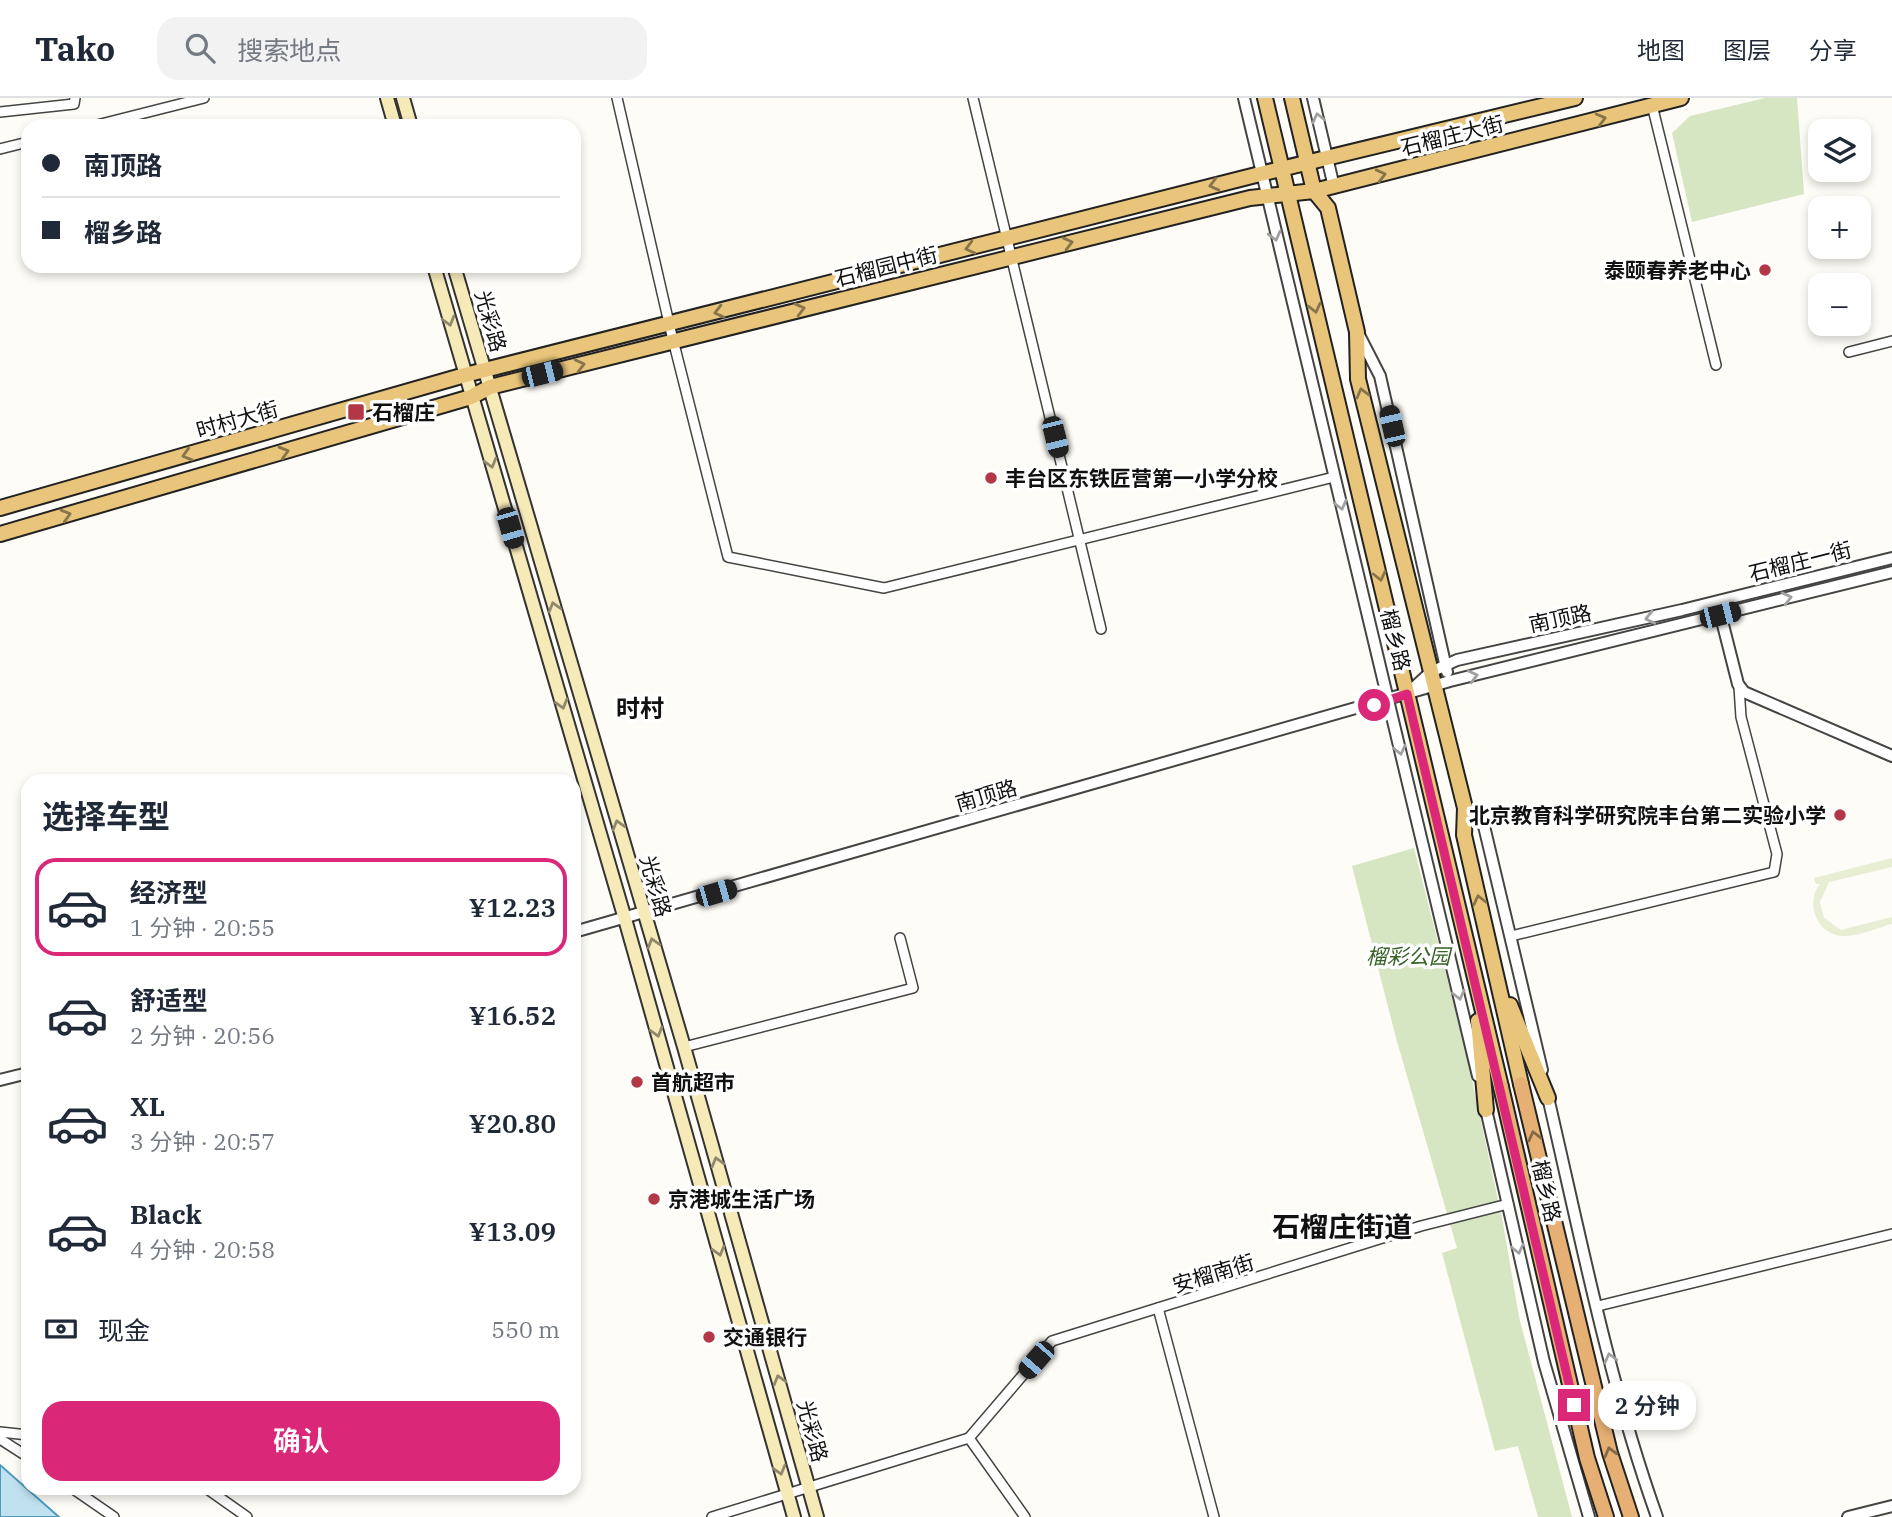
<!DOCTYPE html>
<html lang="zh">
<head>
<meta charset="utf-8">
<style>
	:root { --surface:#fff; --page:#f2f2f3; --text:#1f2937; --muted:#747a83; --line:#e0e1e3; --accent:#db2777 }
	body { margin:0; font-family:"IBM Plex Serif","Noto Sans SC",serif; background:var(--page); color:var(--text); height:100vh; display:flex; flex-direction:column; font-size:26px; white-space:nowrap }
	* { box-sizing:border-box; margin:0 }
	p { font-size:23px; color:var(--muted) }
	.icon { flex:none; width:38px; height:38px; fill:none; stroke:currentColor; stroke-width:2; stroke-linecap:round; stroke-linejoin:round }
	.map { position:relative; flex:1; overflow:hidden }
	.side { position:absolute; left:21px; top:676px; width:560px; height:721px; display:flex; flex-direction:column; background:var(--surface); border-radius:21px; box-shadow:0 4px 10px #0003 }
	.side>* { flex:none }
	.hud { position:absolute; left:21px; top:21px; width:560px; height:154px; border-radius:21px; box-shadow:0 4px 10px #0003; display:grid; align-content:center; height:154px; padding:0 21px; background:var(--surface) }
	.fabs { position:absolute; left:1808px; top:21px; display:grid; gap:14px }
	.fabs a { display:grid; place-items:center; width:63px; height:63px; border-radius:14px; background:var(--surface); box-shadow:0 4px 10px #0003; font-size:35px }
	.end { position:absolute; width:32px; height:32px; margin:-16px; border:9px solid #db2777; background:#fff; box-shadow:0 0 0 4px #fff }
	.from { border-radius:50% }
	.bubble { position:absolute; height:49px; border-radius:21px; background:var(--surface); box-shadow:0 4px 10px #0003; font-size:23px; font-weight:600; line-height:49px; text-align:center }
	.car { position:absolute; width:21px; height:42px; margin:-21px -10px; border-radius:9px; box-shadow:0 0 5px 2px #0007; background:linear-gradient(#222 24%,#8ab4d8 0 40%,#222 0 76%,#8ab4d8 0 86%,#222 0) }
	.hud b { display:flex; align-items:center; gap:24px; height:66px; font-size:26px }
	.hud b+b { border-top:2px solid var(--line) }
	.hud i { width:18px; height:18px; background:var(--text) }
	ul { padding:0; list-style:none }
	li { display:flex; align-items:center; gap:21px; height:98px; margin:0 14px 10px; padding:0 7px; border:4px solid transparent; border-radius:21px }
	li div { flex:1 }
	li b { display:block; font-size:26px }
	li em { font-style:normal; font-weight:600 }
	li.on { border-color:var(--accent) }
	li>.icon { width:63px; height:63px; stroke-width:1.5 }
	h2 { padding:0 21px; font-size:32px; line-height:84px }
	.pay { display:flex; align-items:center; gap:18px; height:77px; padding:0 21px; font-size:26px }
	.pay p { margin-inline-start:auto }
	.primary-button { display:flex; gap:14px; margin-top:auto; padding:14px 21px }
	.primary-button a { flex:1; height:80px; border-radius:21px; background:var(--accent); color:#fff; font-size:28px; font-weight:600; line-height:80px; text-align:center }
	header { display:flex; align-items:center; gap:42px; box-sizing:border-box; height:98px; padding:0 35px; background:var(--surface); border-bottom:2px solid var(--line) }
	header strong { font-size:33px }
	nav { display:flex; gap:38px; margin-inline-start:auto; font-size:24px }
	.search { width:490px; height:63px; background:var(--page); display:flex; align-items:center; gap:18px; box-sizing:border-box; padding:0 24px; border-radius:21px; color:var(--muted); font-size:26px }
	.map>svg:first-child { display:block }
	.green { fill:#d7e6c2 }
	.pitch { fill:#e7eed3 }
	.water { fill:#c0e2f0; stroke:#4f9bbf; stroke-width:2 }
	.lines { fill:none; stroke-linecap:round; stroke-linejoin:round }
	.minor-casing { stroke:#444; stroke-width:12 }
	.tertiary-casing { stroke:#444; stroke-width:14 }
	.secondary-casing { stroke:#333; stroke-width:16 }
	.primary-casing { stroke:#222; stroke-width:18 }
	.trunk-casing { stroke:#222; stroke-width:18 }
	.minor { stroke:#fff; stroke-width:9 }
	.tertiary { stroke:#fff; stroke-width:10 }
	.secondary { stroke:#f6eab9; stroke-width:12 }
	.primary { stroke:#e9c57b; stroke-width:14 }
	.trunk { stroke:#e6b074; stroke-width:14 }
	.oneway { stroke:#a0a0a0 }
	.oneway2 { stroke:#88744b }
	.oneway3 { stroke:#8f886d }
	.oneway4 { stroke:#866847 }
	.route { stroke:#db2777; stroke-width:9 }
	.poi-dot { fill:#b23847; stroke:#fff; stroke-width:2.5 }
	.labels { text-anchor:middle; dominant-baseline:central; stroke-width:7; stroke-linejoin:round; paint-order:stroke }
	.street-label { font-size:21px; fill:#111; stroke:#fff }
	.poi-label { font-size:21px; font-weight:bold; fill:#111; stroke:#fff; text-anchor:start }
	.park-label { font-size:21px; font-style:italic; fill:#386227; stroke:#fff }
	.quarter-label { font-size:24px; font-weight:bold; fill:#111; stroke:#fff }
	.district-label { font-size:28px; font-weight:bold; fill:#111; stroke:#fff }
</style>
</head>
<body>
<header>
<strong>Tako</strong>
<div class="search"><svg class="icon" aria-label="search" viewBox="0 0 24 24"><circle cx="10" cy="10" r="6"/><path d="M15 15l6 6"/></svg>搜索地点</div>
<nav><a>地图</a><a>图层</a><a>分享</a></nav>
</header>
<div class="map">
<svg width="1892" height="1419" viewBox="0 0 1892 1419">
	<rect width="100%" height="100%" fill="#fefcf6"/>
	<g class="green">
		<polygon points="1765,0 1797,0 1804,96 1692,124 1672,35 1690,18"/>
		<polygon points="1414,750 1466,954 1503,1125 1519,1219 1572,1419 1538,1419 1518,1348 1495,1353 1442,1155 1457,1150 1396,940 1352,768"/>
	</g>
	<path class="pitch" d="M1892 760V769L1829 784 1820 804 1824 820 1841 832 1892 819V826C1877 830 1857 839 1842 838 1816 836 1805 804 1820 786H1816L1814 780Z"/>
	<polygon class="water" points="0,1367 59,1419 0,1419"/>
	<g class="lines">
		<defs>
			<g id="minor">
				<polyline points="617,0 672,238 728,459 884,490 1334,379"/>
				<polyline points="973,0 1101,531"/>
				<polyline points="1652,7 1716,267"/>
				<polyline points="0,14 74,6 75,0"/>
				<polyline points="93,28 204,0"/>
				<polyline points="0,51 28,44"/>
				<polyline points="1849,254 1892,243"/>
				<polyline points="1511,838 1774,774 1777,756 1741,619 1739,589"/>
				<polyline points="684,949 913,890 900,840"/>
				<polyline points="1598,1208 1892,1136"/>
				<polyline points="1158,1210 1214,1419"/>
				<polyline points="0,1334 28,1337"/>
				<polyline points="969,1340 1052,1243 1421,1128 1508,1106"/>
				<polyline points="0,1341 28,1359"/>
				<polyline points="72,1390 114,1419"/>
				<polyline points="206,1390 247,1419"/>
				<polyline points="712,1419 969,1340 1025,1419"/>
			</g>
			<g id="tertiary">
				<polyline points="1244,0 1478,978"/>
				<polyline points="1313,0 1334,89"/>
				<polyline points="1358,235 1380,278 1447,574"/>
				<polyline points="1719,511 1738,586 1744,594 1892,658"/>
				<polyline points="1409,594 1431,574 1457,562 1682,512 1892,460"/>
				<polyline points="1465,710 1484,728 1542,972"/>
				<polyline points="574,834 1450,583 1892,474"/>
				<polyline points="0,982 28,975"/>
				<path d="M1547 995C1580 1136 1608 1282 1657 1419"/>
				<polyline points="1485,1007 1544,1264 1589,1419"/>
				<polyline points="1848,1419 1892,1408"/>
			</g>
			<g id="secondary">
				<polyline points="387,0 395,28"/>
				<polyline points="403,0 411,28"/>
				<polyline points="434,168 625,821 794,1419"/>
				<polyline points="454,168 684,949 817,1419"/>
			</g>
			<g id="primary">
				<polyline points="1265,0 1501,989"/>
				<polyline points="1292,0 1314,93 1328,110 1357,234 1358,281 1465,710 1464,737 1521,986"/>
				<polyline points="0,410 465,277 1260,76 1575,0"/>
				<polyline points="0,436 471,299 490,289 1250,100 1314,93 1681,0"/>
				<polyline points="1510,907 1548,1000"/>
				<polyline points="1478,923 1486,1012"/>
			</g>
			<g id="trunk">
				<polyline points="1521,986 1610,1355 1631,1419"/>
				<polyline points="1501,989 1587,1360 1606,1419"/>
			</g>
		</defs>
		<use href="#minor" class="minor-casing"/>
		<use href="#tertiary" class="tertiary-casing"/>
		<use href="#secondary" class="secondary-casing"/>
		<use href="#primary" class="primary-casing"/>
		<use href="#trunk" class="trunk-casing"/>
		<use href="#minor" class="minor"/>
		<use href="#tertiary" class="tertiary"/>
		<use href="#secondary" class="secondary"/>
		<use href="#primary" class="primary"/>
		<use href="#trunk" class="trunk"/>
	</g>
	<defs><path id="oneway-chevron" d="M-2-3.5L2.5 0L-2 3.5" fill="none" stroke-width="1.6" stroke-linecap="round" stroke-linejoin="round" transform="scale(1.75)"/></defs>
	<g class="oneway">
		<use href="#oneway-chevron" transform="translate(1318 20) rotate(-103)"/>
		<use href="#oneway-chevron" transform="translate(1275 138) rotate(76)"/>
		<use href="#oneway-chevron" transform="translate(1341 407) rotate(76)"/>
		<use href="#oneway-chevron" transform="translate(1787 500) rotate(-14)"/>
		<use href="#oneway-chevron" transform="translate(1650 520) rotate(167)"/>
		<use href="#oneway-chevron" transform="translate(1473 578) rotate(-14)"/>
		<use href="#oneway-chevron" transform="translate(1400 652) rotate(77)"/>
		<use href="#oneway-chevron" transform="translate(1459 897) rotate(77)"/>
		<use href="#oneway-chevron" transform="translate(1518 1151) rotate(77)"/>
		<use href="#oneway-chevron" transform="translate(1610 1260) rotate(-104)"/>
	</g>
	<g class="oneway2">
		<use href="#oneway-chevron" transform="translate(1601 21) rotate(-15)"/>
		<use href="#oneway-chevron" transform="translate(1381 77) rotate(-14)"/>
		<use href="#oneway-chevron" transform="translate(1214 87) rotate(166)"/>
		<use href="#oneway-chevron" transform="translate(1068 145) rotate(-14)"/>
		<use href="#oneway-chevron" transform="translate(970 150) rotate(166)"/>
		<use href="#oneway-chevron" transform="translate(1315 210) rotate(76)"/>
		<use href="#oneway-chevron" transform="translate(800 211) rotate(-14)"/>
		<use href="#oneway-chevron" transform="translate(719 214) rotate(166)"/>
		<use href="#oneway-chevron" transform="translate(580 267) rotate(-14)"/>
		<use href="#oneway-chevron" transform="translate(1362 295) rotate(-105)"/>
		<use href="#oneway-chevron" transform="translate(284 354) rotate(-16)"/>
		<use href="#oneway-chevron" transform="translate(187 357) rotate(164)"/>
		<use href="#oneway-chevron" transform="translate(66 417) rotate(-16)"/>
		<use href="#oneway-chevron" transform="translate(1380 478) rotate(77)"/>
		<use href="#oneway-chevron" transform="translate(1479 802) rotate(-103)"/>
	</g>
	<g class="oneway3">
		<use href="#oneway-chevron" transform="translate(449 223) rotate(74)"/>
		<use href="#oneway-chevron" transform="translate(491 365) rotate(74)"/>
		<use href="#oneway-chevron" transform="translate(554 509) rotate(-106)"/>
		<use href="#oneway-chevron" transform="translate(562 606) rotate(74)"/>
		<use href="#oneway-chevron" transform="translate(618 727) rotate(-106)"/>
		<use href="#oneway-chevron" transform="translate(653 845) rotate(-107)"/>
		<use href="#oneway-chevron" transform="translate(657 934) rotate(74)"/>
		<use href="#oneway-chevron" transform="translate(717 1064) rotate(-106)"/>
		<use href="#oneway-chevron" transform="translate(719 1153) rotate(74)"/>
		<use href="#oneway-chevron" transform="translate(779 1282) rotate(-106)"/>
		<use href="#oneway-chevron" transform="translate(780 1372) rotate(74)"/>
	</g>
	<g class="oneway4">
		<use href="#oneway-chevron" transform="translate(1534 1038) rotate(-104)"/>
		<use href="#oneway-chevron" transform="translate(1610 1354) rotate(-105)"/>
	</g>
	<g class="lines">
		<polyline class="route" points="1374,607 1407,596 1574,1307"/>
	</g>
	<g class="poi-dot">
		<circle cx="1765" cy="172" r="7"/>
		<rect x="347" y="305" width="18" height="18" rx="3.5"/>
		<circle cx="991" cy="380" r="7"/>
		<circle cx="1840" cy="717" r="7"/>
		<circle cx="637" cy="984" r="7"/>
		<circle cx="654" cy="1101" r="7"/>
		<circle cx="709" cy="1239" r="7"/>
	</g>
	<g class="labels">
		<g class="street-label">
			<text transform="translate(1452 37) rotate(-14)">石榴庄大街</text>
			<text transform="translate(886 168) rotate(-14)">石榴园中街</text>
			<text transform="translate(491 223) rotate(74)">光彩路</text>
			<text transform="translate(237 321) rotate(-16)">时村大街</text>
			<text transform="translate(1800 463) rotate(-14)">石榴庄一街</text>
			<text transform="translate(1560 520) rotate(-12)">南顶路</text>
			<text transform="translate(1396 542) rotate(76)">榴乡路</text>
			<text transform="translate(986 697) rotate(-16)">南顶路</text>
			<text transform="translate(656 788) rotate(74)">光彩路</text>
			<text transform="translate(1547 1093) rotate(77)">榴乡路</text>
			<text transform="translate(1213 1175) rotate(-17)">安榴南街</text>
			<text transform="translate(813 1333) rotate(75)">光彩路</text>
		</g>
		<g class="poi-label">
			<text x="1751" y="172" text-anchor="end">泰颐春养老中心</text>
			<text x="372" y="314">石榴庄</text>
			<text x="1005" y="380">丰台区东铁匠营第一小学分校</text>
			<text x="1826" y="717" text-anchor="end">北京教育科学研究院丰台第二实验小学</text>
			<text x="651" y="984">首航超市</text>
			<text x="668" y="1101">京港城生活广场</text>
			<text x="723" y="1239">交通银行</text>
		</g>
		<g class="park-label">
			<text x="1408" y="858">榴彩公园</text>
		</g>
		<g class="quarter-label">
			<text x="640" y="610">时村</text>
		</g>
		<g class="district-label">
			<text x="1342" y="1128">石榴庄街道</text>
		</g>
	</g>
</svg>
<div class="fabs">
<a><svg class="icon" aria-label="layers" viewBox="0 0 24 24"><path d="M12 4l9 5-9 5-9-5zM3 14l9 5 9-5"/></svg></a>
<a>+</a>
<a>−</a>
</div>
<i class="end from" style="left:1374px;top:607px"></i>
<i class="end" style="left:1574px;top:1307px"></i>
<div class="bubble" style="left:1598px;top:1283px;width:98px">2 分钟</div>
<i class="car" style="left:542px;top:276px;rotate:76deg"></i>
<i class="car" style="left:1392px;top:328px;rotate:347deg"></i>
<i class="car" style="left:1055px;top:339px;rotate:166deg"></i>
<i class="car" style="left:510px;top:430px;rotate:164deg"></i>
<i class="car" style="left:1720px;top:517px;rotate:76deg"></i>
<i class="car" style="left:716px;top:795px;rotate:74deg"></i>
<i class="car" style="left:1036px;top:1262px;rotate:221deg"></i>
<div class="hud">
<b><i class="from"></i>南顶路</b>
<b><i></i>榴乡路</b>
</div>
<section class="side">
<h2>选择车型</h2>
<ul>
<li class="on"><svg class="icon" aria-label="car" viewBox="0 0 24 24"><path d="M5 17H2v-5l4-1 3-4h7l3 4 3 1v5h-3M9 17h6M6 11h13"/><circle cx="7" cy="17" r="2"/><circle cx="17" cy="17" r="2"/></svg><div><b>经济型</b><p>1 分钟 · 20:55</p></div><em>¥12.23</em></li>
<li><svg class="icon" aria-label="car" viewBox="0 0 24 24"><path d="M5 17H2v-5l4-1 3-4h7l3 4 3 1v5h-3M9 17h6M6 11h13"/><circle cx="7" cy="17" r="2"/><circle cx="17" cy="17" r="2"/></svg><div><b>舒适型</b><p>2 分钟 · 20:56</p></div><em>¥16.52</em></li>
<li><svg class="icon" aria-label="car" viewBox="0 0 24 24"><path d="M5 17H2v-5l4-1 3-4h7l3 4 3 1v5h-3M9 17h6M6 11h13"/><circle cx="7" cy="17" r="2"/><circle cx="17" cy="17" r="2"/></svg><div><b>XL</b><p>3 分钟 · 20:57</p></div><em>¥20.80</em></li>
<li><svg class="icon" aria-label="car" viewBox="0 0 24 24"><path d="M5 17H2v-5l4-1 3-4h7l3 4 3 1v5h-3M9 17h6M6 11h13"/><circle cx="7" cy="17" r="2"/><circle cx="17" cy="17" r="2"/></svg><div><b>Black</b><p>4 分钟 · 20:58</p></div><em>¥13.09</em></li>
</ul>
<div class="pay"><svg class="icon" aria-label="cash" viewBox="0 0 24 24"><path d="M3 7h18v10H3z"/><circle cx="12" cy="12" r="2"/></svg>现金<p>550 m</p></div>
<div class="primary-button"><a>确认</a></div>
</section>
</div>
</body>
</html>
